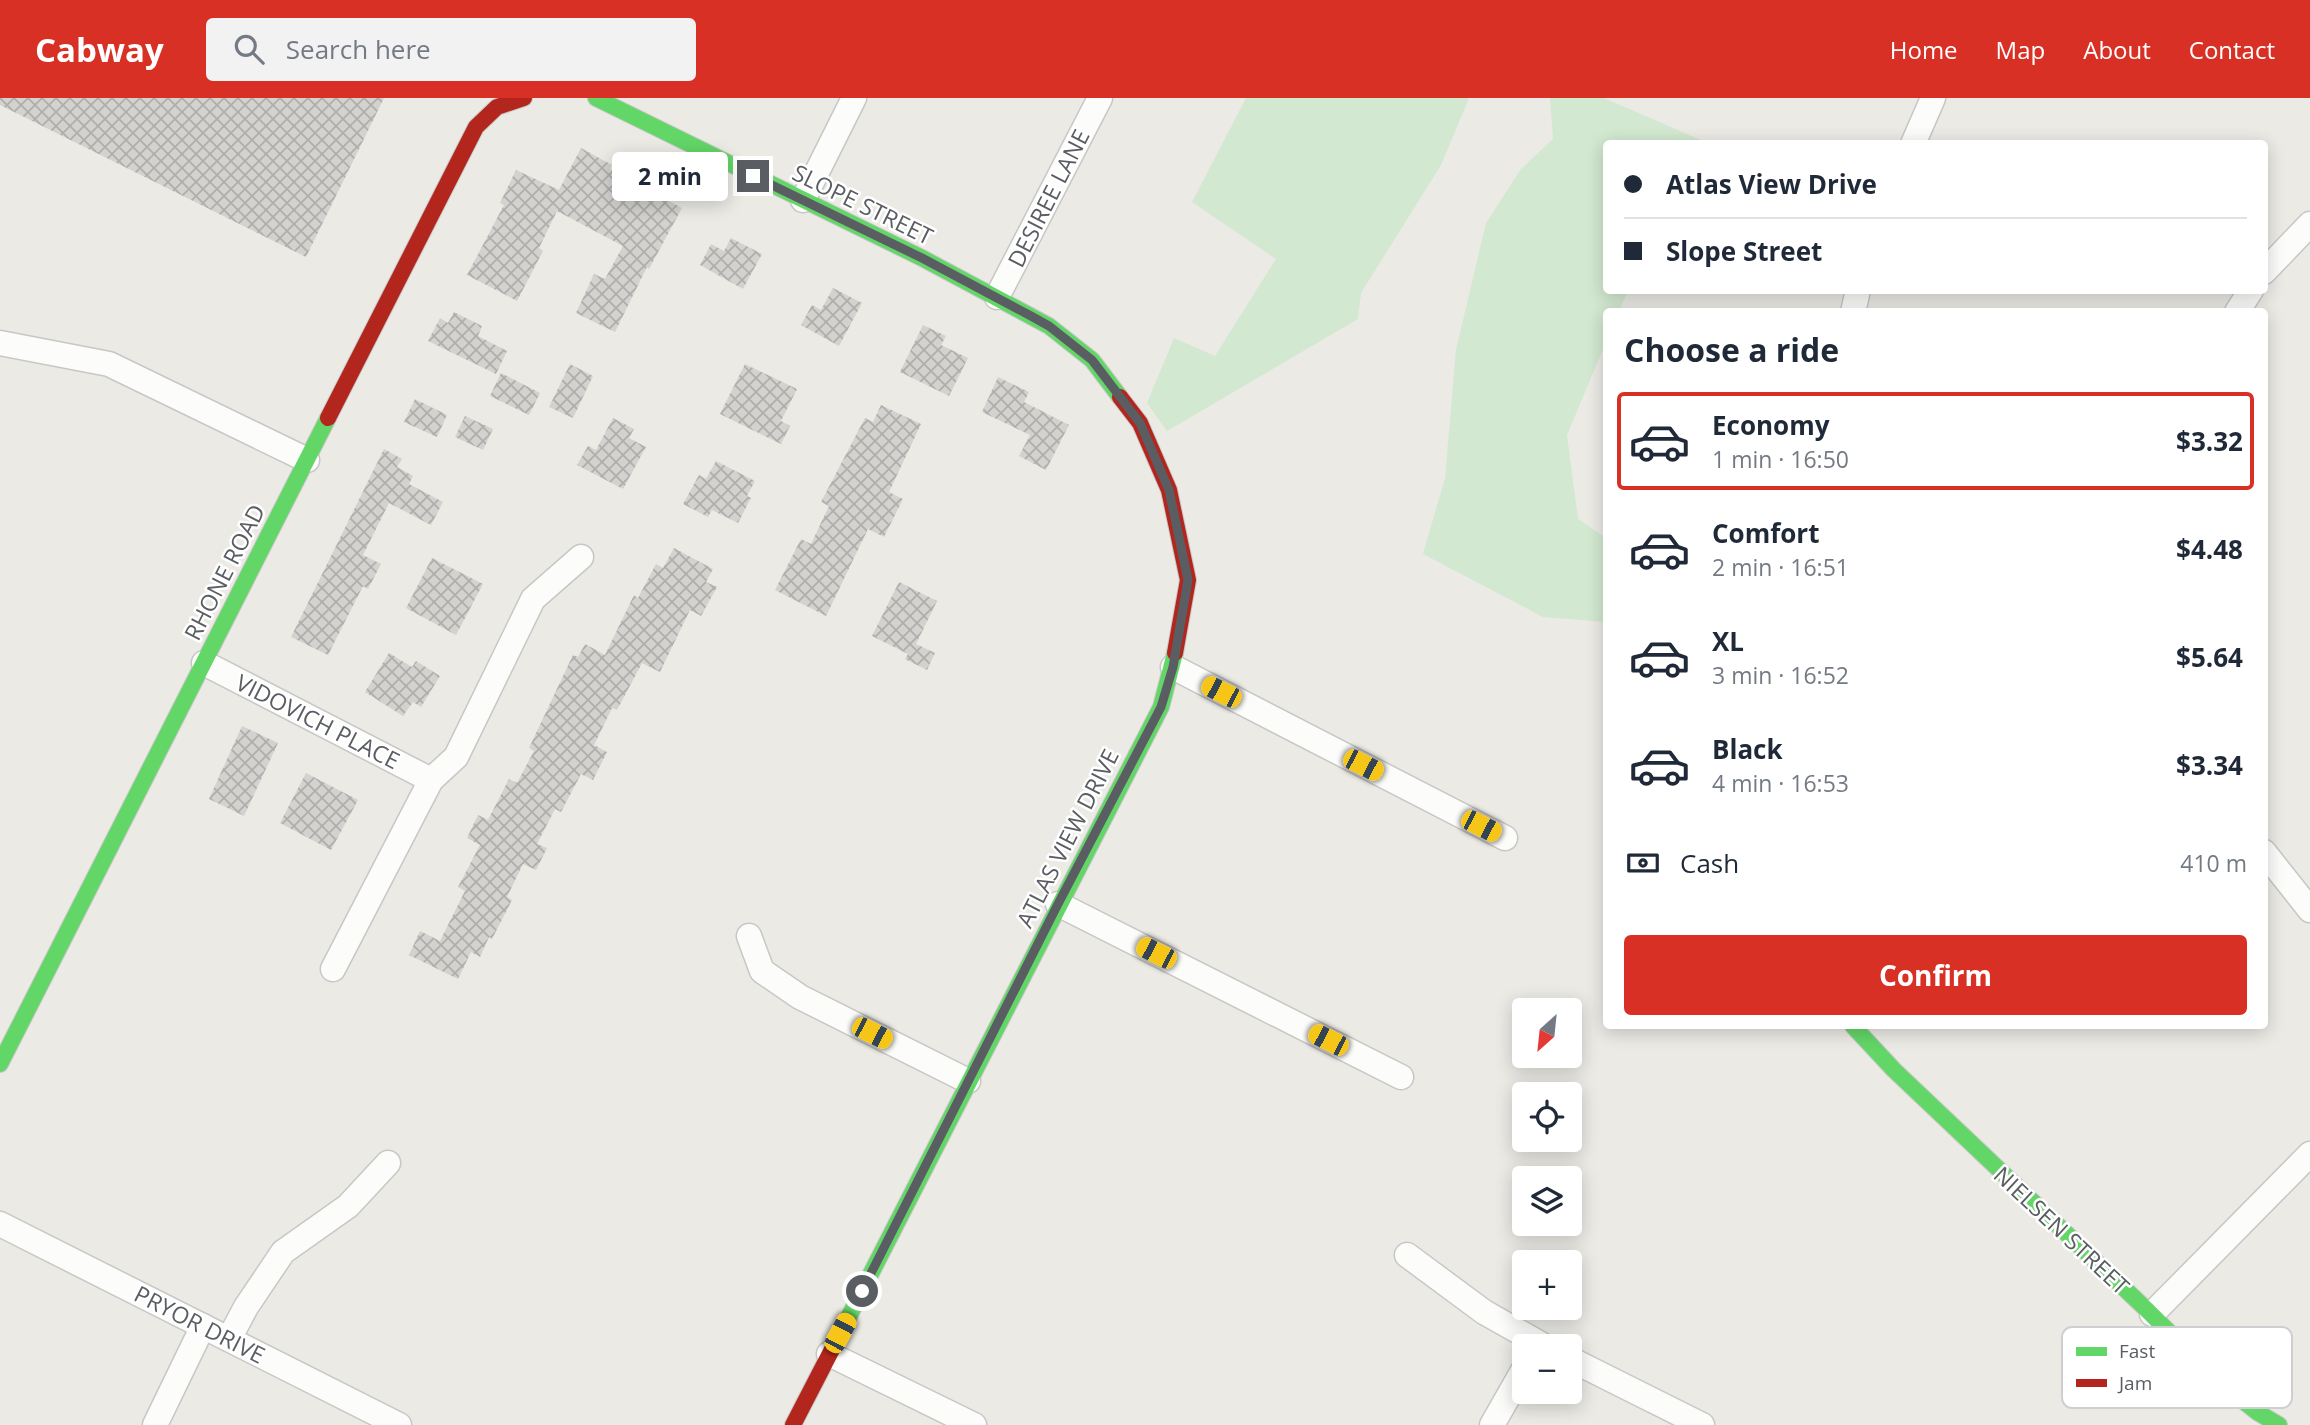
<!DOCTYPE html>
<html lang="en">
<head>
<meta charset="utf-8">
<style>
	:root { --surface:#fff; --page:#f2f2f3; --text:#1f2937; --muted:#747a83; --line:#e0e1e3; --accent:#d93025 }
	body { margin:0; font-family:"Open Sans",sans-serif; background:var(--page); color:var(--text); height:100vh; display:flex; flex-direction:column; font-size:26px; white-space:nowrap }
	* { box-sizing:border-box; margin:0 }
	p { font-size:23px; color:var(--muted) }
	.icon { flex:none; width:38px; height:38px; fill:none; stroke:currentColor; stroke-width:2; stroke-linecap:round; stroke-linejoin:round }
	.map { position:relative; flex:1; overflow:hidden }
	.sheet { position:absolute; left:1603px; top:210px; width:665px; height:721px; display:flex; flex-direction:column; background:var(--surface); border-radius:7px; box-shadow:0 4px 18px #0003 }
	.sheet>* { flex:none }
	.top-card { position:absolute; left:1603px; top:42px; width:665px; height:154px; border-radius:7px; box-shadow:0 4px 18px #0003; display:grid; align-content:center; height:154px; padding:0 21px; background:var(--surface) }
	.needle { width:46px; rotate:207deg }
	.buttons { position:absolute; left:1512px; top:900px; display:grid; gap:14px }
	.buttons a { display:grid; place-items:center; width:70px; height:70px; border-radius:7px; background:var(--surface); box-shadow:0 4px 18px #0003; font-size:35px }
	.end { position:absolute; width:32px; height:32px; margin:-16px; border:9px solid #5a5e63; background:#fff; box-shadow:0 0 0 4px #fff }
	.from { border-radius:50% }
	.bubble { position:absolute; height:49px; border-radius:7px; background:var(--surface); box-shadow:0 4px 18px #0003; font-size:23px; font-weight:700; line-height:49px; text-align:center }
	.car { position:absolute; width:21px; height:42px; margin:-21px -10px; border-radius:9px; box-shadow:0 0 5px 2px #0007; background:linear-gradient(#f5c518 24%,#345 0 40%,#f5c518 0 76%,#345 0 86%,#f5c518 0) }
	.top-card b { display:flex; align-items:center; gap:24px; height:66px; font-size:26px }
	.top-card b+b { border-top:2px solid var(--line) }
	.top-card i { width:18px; height:18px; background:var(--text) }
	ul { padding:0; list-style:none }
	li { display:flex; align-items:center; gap:21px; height:98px; margin:0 14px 10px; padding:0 7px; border:4px solid transparent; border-radius:7px }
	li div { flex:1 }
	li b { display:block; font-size:26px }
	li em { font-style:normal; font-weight:700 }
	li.active { border-color:var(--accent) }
	li>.icon { width:63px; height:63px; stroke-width:1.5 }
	h2 { padding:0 21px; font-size:32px; line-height:84px }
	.pay { display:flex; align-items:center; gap:18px; height:77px; padding:0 21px; font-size:26px }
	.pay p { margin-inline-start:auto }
	.button { display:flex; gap:14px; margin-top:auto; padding:14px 21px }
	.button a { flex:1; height:80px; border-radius:7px; background:var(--accent); color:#fff; font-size:28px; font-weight:700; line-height:80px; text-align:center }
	header { display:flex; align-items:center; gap:42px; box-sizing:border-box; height:98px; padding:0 35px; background:var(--accent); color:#fff }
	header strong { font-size:33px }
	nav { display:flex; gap:38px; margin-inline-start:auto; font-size:24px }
	.search { width:490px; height:63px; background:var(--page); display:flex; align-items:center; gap:18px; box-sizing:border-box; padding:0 24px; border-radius:7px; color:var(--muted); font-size:26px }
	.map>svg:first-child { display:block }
	.grass { fill:#d2e8d0 }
	.building { fill:url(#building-cross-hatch) }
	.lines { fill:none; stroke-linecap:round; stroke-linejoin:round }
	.street-casing { stroke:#c7c7c5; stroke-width:27 }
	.fast-casing { stroke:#c7c8c7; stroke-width:18 }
	.jam-casing { stroke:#c7c8c7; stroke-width:18 }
	.street { stroke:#fcfcfb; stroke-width:24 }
	.fast { stroke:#63d668; stroke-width:16 }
	.jam { stroke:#b3261e; stroke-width:16 }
	.route { stroke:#5a5e63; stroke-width:9 }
	.labels { text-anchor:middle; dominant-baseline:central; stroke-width:5; stroke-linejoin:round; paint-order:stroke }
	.street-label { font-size:23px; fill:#5a5e63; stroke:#fff }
	.key { fill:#fff; stroke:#cecfd0; stroke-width:2 }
	.key-label { font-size:19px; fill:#5a5e63 }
</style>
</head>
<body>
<header>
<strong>Cabway</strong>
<div class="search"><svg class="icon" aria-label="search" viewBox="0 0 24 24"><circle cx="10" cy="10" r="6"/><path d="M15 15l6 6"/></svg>Search here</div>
<nav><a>Home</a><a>Map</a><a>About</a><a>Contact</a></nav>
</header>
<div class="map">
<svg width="2310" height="1327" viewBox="0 0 2310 1327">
	<defs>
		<pattern id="building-cross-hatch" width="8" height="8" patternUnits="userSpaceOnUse" patternTransform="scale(1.75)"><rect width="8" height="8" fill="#d3d2cf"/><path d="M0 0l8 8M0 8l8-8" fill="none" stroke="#aeaeac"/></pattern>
	</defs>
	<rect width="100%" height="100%" fill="#ebeae5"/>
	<g class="grass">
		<polygon points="1246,0 1469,0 1441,67 1361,195 1358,221 1167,333 1147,305 1174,240 1215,258 1276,161 1192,104"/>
		<polygon points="1550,0 1604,0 1701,42 1699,46 1606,46 1606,192 1628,193 1619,213 1606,214 1606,244 1567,337 1578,421 1606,440 1606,524 1543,519 1423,456 1445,380 1456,252 1486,125 1521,71 1553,41"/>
	</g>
	<g class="building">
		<polygon points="0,0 384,0 306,159 0,7"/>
		<polygon points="581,50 612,67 610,71 682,110 649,171 647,169 615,234 576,215 594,176 605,181 623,148 557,113 539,150 543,153 517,203 467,177 504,107 500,105 516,72 559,92"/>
		<polygon points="731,140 762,156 743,191 700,167 711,146 724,153"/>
		<polygon points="833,190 862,205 839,248 801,227 812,207 821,212"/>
		<polygon points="454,214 482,228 478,238 507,253 496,276 428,243 440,220 448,225"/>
		<polygon points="923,227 946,238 941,247 968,260 949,298 900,274"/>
		<polygon points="570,266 593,278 573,320 549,309"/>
		<polygon points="745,266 797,291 781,323 790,328 781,346 720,316"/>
		<polygon points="501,275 540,295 529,317 490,298"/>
		<polygon points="998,279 1029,294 1024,304 1069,327 1046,372 1019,358 1030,337 982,314"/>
		<polygon points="415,301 447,317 437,339 404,324"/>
		<polygon points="881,307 921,326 889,394 903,401 884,439 868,431 826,518 775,492 801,441 811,446 829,408 821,404 865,320 873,324"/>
		<polygon points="465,318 493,331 483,352 455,339"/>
		<polygon points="613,320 634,331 629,340 646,349 623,391 577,367 588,348 596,352"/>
		<polygon points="384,351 402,361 397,369 413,378 409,386 443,404 431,427 389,405 363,457 381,466 368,491 363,488 328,557 291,539"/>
		<polygon points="716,363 755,383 747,398 751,400 738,425 712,412 708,419 683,406 699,377 706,381"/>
		<polygon points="674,450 713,471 706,484 717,489 701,518 690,512 660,574 642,565 617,612 612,610 594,647 607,654 593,682 581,676 561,714 555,711 537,746 547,750 536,772 523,766 507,799 512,802 492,841 489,839 480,859 471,854 458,881 409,857 420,833 440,843 465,793 458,789 480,747 467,740 478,717 488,722 509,681 517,685 534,653 529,650 573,557 578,559 585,546 605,557 634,497 638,500 656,466 663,470"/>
		<polygon points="432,460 483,486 456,537 406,510"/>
		<polygon points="899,484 937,503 916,546 935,555 927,572 905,561 908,556 872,538"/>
		<polygon points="389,555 412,569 416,563 440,578 421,609 413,604 403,618 365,594"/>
		<polygon points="242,628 278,645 244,718 209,701"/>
		<polygon points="306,675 358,702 331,752 280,725"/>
	</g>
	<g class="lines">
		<defs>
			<g id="street">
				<polyline points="1913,46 1933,0"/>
				<polyline points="803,102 854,0"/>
				<polyline points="2264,174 2310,126"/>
				<polyline points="997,199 1100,0"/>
				<polyline points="1853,214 1858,192"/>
				<polyline points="2237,214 2251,192"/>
				<polyline points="0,245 109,266 307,362"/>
				<polyline points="204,565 431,682"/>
				<polyline points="1173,569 1505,740"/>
				<polyline points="2264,754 2310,812"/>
				<polyline points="1058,806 1401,979"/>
				<polyline points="749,838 762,873 800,899 968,983"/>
				<polyline points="333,871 431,682 456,659 533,501 581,459"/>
				<polyline points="0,1126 399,1327"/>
				<polyline points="1407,1157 1484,1214 1544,1248"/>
				<polyline points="2152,1216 2310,1056"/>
				<polyline points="229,1241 246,1209 283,1154 348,1108 388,1065"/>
				<polyline points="829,1256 974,1327"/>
				<polyline points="1570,1261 1702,1327"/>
				<polyline points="155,1327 203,1228"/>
				<polyline points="1492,1327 1524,1271"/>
			</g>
			<g id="fast">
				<polyline points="596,0 922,160 1049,228 1092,262 1120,299"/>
				<polyline points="1853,928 1894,972 2146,1211 2218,1283 2257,1314 2279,1327"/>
				<polyline points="0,966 328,320"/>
				<polyline points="841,1234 1161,609 1175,555"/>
			</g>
			<g id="jam">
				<polyline points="1120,299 1140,325 1169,392 1188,482 1175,555"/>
				<polyline points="328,320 476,29 497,9 524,0"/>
				<polyline points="793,1327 841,1234"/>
			</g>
		</defs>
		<use href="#street" class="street-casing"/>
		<use href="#fast" class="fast-casing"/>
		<use href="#jam" class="jam-casing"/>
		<use href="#street" class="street"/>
		<use href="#fast" class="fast"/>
		<use href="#jam" class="jam"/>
	</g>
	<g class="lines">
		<polyline class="route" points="753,78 922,160 1031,218 1049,228 1092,262 1140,325 1169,392 1188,482 1173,569 1161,609 1058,806 862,1193"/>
	</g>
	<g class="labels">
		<g class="street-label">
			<text transform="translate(1048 100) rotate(-63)">DESIREE LANE</text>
			<text transform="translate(863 106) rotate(26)">SLOPE STREET</text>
			<text transform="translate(224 474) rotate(-63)">RHONE ROAD</text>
			<text transform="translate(318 623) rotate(27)">VIDOVICH PLACE</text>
			<text transform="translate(1067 740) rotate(-63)">ATLAS VIEW DRIVE</text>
			<text transform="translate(2062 1132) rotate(43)">NIELSEN STREET</text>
			<text transform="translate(200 1226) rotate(27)">PRYOR DRIVE</text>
		</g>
	</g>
	<rect x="2062" y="1229" width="230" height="81" rx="10" class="key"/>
	<rect x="2076" y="1249" width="31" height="9" fill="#63d668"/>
	<rect x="2076" y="1281" width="31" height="8" fill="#b3261e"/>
	<g class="key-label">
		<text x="2119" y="1260">Fast</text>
		<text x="2119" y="1292">Jam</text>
	</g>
</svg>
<div class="buttons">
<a><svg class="needle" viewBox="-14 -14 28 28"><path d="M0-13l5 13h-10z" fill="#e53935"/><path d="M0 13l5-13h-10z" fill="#747a83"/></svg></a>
<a><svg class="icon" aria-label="locate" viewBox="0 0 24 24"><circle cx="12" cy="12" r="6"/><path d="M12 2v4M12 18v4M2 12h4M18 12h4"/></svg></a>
<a><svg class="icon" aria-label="layers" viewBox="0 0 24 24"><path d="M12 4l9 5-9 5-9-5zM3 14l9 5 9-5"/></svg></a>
<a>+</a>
<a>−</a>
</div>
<i class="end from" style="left:862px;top:1193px"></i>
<i class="end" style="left:753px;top:78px"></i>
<div class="bubble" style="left:612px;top:54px;width:116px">2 min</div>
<i class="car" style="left:1221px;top:594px;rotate:297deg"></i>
<i class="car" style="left:1363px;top:667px;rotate:117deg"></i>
<i class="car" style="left:1481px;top:728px;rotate:117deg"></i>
<i class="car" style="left:1156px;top:855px;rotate:297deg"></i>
<i class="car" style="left:872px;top:935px;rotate:117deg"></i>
<i class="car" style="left:1328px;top:942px;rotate:297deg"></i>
<i class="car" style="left:840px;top:1235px;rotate:28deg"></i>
<div class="top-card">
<b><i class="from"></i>Atlas View Drive</b>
<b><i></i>Slope Street</b>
</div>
<section class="sheet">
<h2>Choose a ride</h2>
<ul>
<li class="active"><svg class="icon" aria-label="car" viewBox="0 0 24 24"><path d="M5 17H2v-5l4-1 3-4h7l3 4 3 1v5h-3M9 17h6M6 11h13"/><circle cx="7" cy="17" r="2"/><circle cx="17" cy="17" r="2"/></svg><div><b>Economy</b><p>1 min · 16:50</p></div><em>$3.32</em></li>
<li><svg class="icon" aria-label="car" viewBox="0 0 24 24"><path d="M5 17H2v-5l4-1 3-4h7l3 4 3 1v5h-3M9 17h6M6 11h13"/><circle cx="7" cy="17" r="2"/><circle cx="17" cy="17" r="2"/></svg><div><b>Comfort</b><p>2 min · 16:51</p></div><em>$4.48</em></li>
<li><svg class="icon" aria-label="car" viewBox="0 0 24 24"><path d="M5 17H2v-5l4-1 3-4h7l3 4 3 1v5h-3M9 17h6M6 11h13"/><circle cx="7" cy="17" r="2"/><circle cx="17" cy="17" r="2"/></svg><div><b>XL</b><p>3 min · 16:52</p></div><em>$5.64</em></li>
<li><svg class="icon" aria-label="car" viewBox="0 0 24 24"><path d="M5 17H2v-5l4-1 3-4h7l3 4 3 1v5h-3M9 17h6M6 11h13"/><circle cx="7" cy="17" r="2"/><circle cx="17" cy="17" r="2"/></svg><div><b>Black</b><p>4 min · 16:53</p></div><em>$3.34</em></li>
</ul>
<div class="pay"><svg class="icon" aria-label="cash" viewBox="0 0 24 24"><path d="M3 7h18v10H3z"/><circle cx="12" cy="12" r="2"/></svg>Cash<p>410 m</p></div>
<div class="button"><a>Confirm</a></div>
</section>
</div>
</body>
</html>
